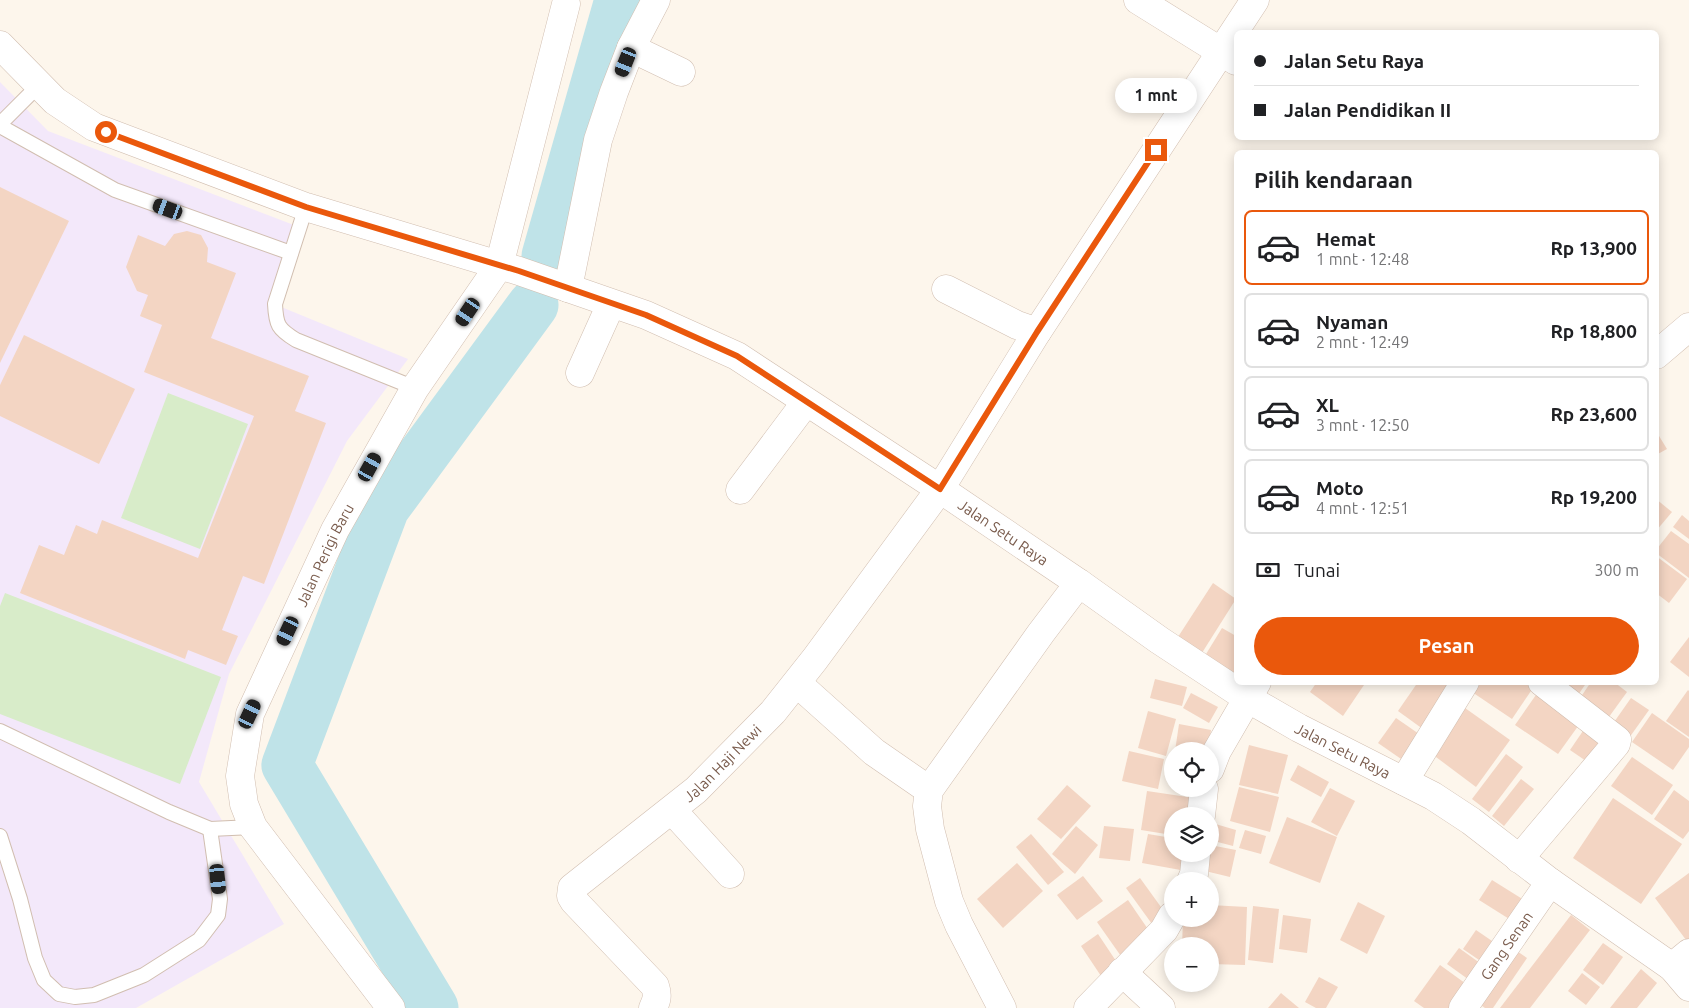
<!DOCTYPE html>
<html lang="id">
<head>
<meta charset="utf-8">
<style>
	:root { --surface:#fff; --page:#f6f6f6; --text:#202124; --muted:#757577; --line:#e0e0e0; --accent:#ea580c }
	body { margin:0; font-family:Ubuntu,sans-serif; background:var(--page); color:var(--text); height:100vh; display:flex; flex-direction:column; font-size:19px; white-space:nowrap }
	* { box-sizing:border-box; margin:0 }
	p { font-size:16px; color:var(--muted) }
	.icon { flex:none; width:28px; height:28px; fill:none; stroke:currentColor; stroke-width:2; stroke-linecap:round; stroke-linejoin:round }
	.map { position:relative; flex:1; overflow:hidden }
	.drawer { position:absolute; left:1234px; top:150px; width:425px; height:535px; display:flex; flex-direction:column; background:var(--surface); border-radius:8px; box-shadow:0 2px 12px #0003 }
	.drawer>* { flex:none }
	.hud { position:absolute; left:1234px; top:30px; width:425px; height:110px; border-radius:8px; box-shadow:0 2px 12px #0003; display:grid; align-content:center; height:110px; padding:0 20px; background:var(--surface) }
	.tools { position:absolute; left:1164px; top:742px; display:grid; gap:10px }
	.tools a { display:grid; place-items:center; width:55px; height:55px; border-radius:50%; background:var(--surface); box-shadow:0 2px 12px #0003; font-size:25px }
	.end { position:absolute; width:22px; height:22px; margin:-11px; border:6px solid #ea580c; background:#fff; box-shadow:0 0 0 2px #fff }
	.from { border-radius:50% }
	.bubble { position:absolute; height:35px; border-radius:18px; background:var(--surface); box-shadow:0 2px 12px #0003; font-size:16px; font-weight:700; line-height:35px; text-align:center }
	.car { position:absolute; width:15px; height:30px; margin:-15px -8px; border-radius:6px; box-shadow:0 0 4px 1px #0007; background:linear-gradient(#222 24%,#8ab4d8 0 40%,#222 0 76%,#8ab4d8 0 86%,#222 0) }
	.hud b { display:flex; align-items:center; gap:18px; height:48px; font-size:19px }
	.hud b+b { border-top:1px solid var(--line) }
	.hud i { width:12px; height:12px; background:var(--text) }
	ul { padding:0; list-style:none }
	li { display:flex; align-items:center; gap:15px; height:75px; margin:0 10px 8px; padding:0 10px; border:2px solid var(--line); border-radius:8px }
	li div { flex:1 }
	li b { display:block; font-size:19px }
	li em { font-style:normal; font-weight:700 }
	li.selected { border-color:var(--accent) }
	li>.icon { width:45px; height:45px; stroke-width:1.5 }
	h2 { padding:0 20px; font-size:22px; line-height:60px }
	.pay { display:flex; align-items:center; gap:12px; height:55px; padding:0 20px; font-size:19px }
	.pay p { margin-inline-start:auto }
	.action { display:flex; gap:10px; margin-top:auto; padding:10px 20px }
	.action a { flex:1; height:58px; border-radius:30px; background:var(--accent); color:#fff; font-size:20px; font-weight:700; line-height:58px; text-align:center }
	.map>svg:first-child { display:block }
	.education { fill:#f3e8fa }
	.green { fill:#d8ecc9 }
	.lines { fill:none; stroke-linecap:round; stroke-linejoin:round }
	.river { stroke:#bfe3e8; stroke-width:51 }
	.building { fill:#f3d5c3 }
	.service-casing { stroke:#d1beb0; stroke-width:16 }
	.minor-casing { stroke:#d1beb0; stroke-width:29 }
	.tertiary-casing { stroke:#d1beb0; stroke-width:29 }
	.service { stroke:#fff; stroke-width:14 }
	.minor { stroke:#fff; stroke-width:28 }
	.tertiary { stroke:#fff; stroke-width:28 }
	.route { stroke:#ea580c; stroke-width:6 }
	.labels { text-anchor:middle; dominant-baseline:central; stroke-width:4; stroke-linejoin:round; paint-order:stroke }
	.street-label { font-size:15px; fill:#7a5c4d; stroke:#fffaf3 }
</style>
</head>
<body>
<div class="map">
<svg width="1689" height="1008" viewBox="0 0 1689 1008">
	<rect width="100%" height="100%" fill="#fdf6ec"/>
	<polygon class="education" points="0,82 48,131 299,227 274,304 408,359 347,441 229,674 199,782 284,924 136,1008 0,1008"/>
	<g class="green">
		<polygon points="168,393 248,424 200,549 121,518"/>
		<polygon points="5,593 221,677 180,784 0,714 0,606"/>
	</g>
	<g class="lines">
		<g class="river">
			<polyline points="547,256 620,0"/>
			<polyline points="433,1008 287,765 384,508 533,305"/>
		</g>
	</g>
	<g class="building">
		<polygon points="0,187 69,221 0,363"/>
		<polygon points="187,231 201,235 208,248 207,262 236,273 211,338 309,376 295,411 326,423 264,584 243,576 222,630 238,636 226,665 188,650 185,659 20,593 39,545 64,555 76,525 97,534 102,520 198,558 254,416 144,372 162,325 140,316 148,295 137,291 126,267 138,235 165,246 174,234"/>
		<polygon points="24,335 135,389 99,464 0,416 0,385"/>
		<polygon points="1656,431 1667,449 1656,455"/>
		<polygon points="1656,499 1672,512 1656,531"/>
		<polygon points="1682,515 1689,521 1689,539 1673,527"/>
		<polygon points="1671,531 1689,544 1689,578 1656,553 1656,550"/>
		<polygon points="1656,556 1687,579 1669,603 1656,593"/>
		<polygon points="1213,583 1236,599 1200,656 1176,640"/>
		<polygon points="1222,628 1236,636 1236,679 1203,659"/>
		<polygon points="1689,637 1689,677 1670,662"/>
		<polygon points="1155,679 1187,687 1182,706 1150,698"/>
		<polygon points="1317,682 1366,682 1343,716 1310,692"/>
		<polygon points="1418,682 1463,682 1427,732 1398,711"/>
		<polygon points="1474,682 1531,682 1535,685 1512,719 1469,690"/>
		<polygon points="1558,682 1587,682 1574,701"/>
		<polygon points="1591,682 1614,682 1627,692 1606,721 1578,701"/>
		<polygon points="1688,690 1689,691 1689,737 1666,721"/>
		<polygon points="1538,692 1581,722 1558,754 1515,725"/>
		<polygon points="1191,693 1218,707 1209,723 1183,708"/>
		<polygon points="1631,698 1649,710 1629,738 1612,725"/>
		<polygon points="1465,708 1510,740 1476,787 1432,754"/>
		<polygon points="1148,711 1176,719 1166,756 1138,748"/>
		<polygon points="1652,713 1689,739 1689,747 1673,770 1632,742"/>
		<polygon points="1396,718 1422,736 1404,761 1378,743"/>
		<polygon points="1179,724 1211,730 1208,751 1175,751"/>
		<polygon points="1585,728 1604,741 1589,763 1570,750"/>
		<polygon points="1249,745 1288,755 1278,794 1239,785"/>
		<polygon points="1129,751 1164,759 1158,789 1122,781"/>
		<polygon points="1506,754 1523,767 1489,812 1472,799"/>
		<polygon points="1632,757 1673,785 1652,815 1611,786"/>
		<polygon points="1298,765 1329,782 1321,797 1290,780"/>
		<polygon points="1521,779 1534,789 1504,826 1492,816"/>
		<polygon points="1067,785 1091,806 1061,839 1037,819"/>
		<polygon points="1239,787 1279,797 1270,832 1230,821"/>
		<polygon points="1330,788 1355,801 1337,836 1311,822"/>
		<polygon points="1674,790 1689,801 1689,831 1683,839 1654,819"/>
		<polygon points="1147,791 1201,799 1199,816 1172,816 1172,835 1141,830"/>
		<polygon points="1613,798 1682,844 1641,904 1573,858"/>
		<polygon points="1287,817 1337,837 1320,883 1269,863"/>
		<polygon points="1212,823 1236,830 1233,846 1210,840"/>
		<polygon points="1076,826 1098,845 1075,874 1052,854"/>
		<polygon points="1104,826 1134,829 1130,861 1099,858"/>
		<polygon points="1245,830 1266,836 1261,854 1239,848"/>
		<polygon points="1031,834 1064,872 1048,885 1016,847"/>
		<polygon points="1148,834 1172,838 1172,854 1189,854 1186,871 1142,863"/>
		<polygon points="1210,845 1236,850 1230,877 1201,870 1204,854 1210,854"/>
		<polygon points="1017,863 1043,891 1003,928 977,899"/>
		<polygon points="1689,873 1689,944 1655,898"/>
		<polygon points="1083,876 1103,901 1077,920 1057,895"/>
		<polygon points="1140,878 1166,914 1152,924 1126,888"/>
		<polygon points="1492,880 1527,902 1514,922 1479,900"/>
		<polygon points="1128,900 1154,938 1123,959 1097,922"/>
		<polygon points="1358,902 1385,916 1367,954 1340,940"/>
		<polygon points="1210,905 1247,907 1245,965 1210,964 1210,946 1182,946 1183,919 1210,919"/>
		<polygon points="1253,906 1279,909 1273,963 1248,960"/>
		<polygon points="1283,915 1311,919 1307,953 1279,949"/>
		<polygon points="1571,915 1590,930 1530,1008 1500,1008"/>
		<polygon points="1476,930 1495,943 1482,962 1463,949"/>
		<polygon points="1098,934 1118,964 1101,976 1081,946"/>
		<polygon points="1603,943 1623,957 1603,985 1583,970"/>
		<polygon points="1508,945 1527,958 1493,1008 1485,1008 1471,998"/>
		<polygon points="1459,948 1484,966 1472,982 1447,964"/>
		<polygon points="1440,965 1469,986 1453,1008 1424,1008 1414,1001"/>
		<polygon points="1641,969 1657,983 1637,1008 1610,1008"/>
		<polygon points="1582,973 1600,987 1586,1005 1568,991"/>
		<polygon points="1319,977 1338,987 1326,1008 1316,1008 1305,1002"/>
		<polygon points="1281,993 1299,1008 1268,1008"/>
	</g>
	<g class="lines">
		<defs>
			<g id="service">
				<polyline points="0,124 39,85"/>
				<polyline points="0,126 115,190 291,253"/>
				<path d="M306 207 275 304C276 325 278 329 296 340L415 388"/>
				<polyline points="0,731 169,812 210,829 253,827"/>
				<polyline points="0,836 20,899 35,958 44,980 59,994 75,997 94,995 144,975 199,940 218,915 220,899 210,829"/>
			</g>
			<g id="minor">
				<polyline points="1138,0 1236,61"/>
				<polyline points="631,48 681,72"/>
				<polyline points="568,288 598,140 614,92 631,48 656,0"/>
				<polyline points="946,289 1017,325 1037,332"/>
				<polyline points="1656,355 1689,327"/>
				<polyline points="580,373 611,304"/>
				<polyline points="740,490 806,402"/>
				<polyline points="797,683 874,752 929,790"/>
				<polyline points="1210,769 1217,751 1257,682"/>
				<polyline points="1404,781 1465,682"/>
				<polyline points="672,810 730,874"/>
				<polyline points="1201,816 1204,789"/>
				<polyline points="1519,859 1616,744 1617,740 1542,682"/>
				<polyline points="1191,881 1194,874 1196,854"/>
				<polyline points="1672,967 1689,953"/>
				<polyline points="1122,972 1161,1008"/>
				<path id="s1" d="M391 1008 253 827 244 804 240 776 250 714 335 530 415 388 499 266 566 4"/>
				<path id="s2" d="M653 1008C657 1000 658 995 655 986L574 901 571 896 572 888 696 790 773 712 815 659 940 489 1037 332 1255 0"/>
				<polyline points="1002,1008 959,925 949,901 930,829 927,806 929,790 1041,633 1079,583"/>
				<polyline points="1088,1008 1164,930 1172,916"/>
				<path id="s3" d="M1463 1008 1550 882"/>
			</g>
			<g id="tertiary">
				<path id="s4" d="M0 45 55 101 94 127 306 207 519 271 646 315 737 356 940 489 1079 583 1159 640 1247 698 1299 728 1433 796 1471 821 1550 882 1672 967 1689 987"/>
			</g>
		</defs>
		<use href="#service" class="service-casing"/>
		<use href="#minor" class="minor-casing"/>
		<use href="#tertiary" class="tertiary-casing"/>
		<use href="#service" class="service"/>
		<use href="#minor" class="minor"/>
		<use href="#tertiary" class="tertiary"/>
	</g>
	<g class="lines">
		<polyline class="route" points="106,132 306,207 519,271 646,315 737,356 940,489 1037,332 1156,150"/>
	</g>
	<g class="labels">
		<g class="street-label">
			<text stroke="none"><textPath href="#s4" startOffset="1128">Jalan Setu Raya</textPath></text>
			<text stroke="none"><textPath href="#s1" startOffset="519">Jalan Perigi Baru</textPath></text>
			<text stroke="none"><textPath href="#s4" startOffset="1532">Jalan Setu Raya</textPath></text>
			<text stroke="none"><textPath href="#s2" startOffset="350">Jalan Haji Newi</textPath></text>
			<text stroke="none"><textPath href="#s3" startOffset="76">Gang Senan</textPath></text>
		</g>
	</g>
</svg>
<div class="tools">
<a><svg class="icon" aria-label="locate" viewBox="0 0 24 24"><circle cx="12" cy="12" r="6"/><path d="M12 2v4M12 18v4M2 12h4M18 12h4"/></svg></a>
<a><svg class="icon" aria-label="layers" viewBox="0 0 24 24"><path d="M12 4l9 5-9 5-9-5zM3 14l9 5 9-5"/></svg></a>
<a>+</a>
<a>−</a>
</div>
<i class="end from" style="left:106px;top:132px"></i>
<i class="end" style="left:1156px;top:150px"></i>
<div class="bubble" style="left:1115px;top:78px;width:82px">1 mnt</div>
<i class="car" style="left:626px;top:62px;rotate:202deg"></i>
<i class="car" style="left:168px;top:209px;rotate:290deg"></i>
<i class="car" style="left:468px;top:312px;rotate:214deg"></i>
<i class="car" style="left:370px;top:467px;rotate:29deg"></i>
<i class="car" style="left:288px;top:631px;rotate:205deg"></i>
<i class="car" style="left:250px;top:714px;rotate:25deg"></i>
<i class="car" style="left:218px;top:879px;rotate:174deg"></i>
<div class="hud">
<b><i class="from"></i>Jalan Setu Raya</b>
<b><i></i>Jalan Pendidikan II</b>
</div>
<section class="drawer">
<h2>Pilih kendaraan</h2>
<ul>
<li class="selected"><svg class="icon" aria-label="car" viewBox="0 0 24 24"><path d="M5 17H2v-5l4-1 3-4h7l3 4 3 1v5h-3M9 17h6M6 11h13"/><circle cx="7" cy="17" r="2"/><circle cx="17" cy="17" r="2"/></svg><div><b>Hemat</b><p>1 mnt · 12:48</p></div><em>Rp 13,900</em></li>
<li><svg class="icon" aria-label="car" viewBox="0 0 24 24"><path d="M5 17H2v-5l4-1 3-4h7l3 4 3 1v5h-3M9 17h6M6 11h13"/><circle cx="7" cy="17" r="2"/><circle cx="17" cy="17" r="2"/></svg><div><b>Nyaman</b><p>2 mnt · 12:49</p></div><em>Rp 18,800</em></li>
<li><svg class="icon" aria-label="car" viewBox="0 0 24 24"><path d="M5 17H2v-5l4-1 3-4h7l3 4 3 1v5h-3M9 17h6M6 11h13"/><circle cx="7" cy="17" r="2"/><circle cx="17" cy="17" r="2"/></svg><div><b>XL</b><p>3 mnt · 12:50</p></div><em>Rp 23,600</em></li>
<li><svg class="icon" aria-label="car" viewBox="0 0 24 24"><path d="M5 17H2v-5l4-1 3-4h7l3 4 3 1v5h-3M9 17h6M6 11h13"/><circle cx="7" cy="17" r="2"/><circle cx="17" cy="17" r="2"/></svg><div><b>Moto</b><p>4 mnt · 12:51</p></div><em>Rp 19,200</em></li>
</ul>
<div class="pay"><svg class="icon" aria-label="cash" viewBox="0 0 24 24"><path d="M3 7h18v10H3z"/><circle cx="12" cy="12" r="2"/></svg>Tunai<p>300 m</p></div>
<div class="action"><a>Pesan</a></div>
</section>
</div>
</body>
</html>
